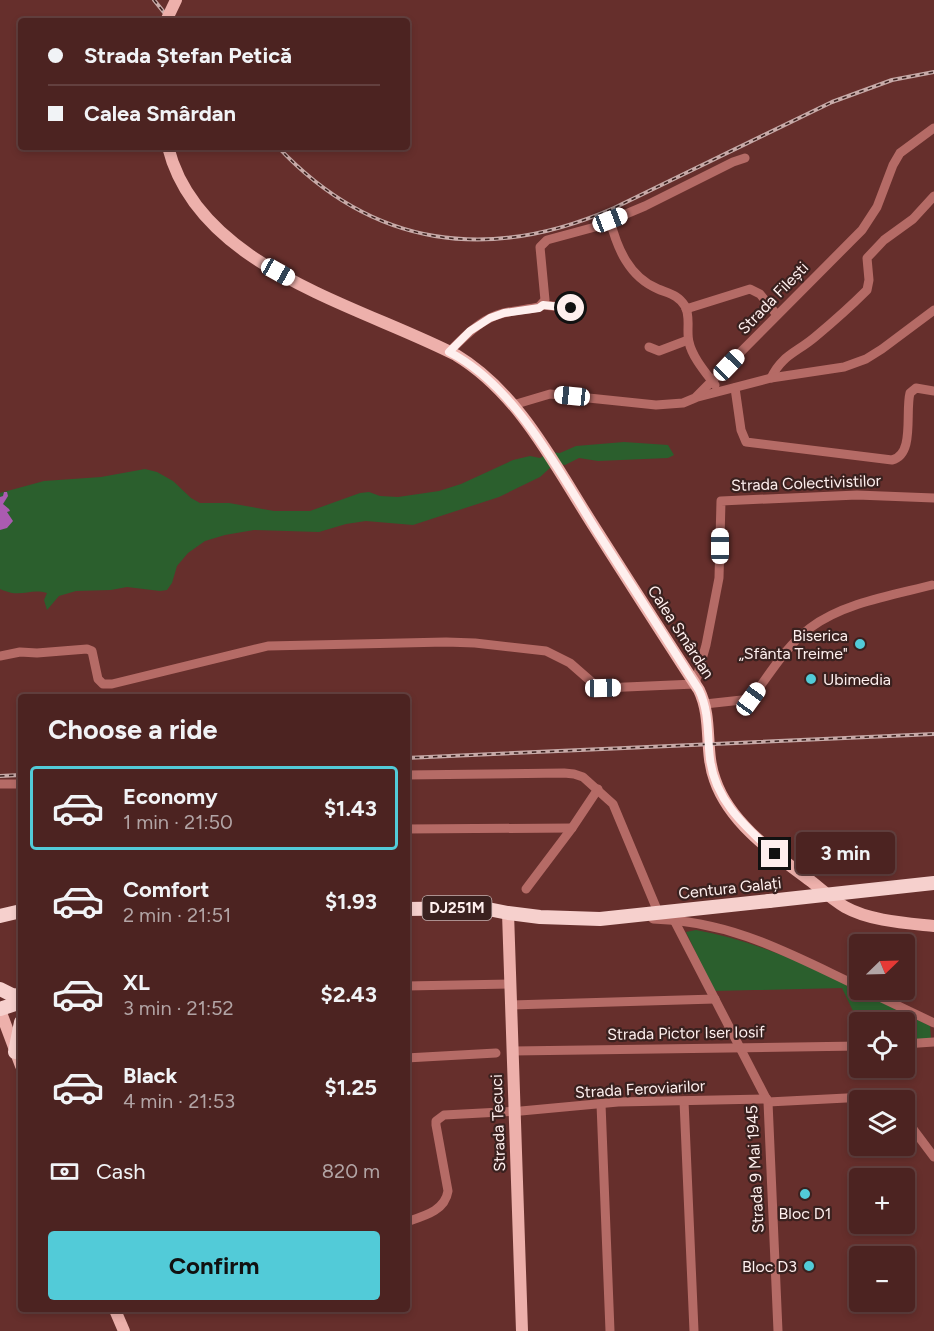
<!DOCTYPE html>
<html lang="en">
<head>
<meta charset="utf-8">
<style>
	:root { --surface:#4c2321; --page:#562f2e; --text:#f1f3f6; --muted:#b2a4a5; --line:#63403f; --accent:#52cbd8 }
	body { margin:0; font-family:Figtree,sans-serif; background:var(--page); color:var(--text); height:100vh; display:flex; flex-direction:column; font-size:22px; white-space:nowrap }
	* { box-sizing:border-box; margin:0 }
	p { font-size:20px; color:var(--muted) }
	.icon { flex:none; width:33px; height:33px; fill:none; stroke:currentColor; stroke-width:2; stroke-linecap:round; stroke-linejoin:round }
	.map { position:relative; flex:1; overflow:hidden }
	.sheet { position:absolute; left:18px; top:694px; width:392px; height:618px; display:flex; flex-direction:column; background:var(--surface); border-radius:6px; box-shadow:0 3px 9px #0003,0 0 0 2px var(--line) }
	.sheet>* { flex:none }
	.banner { position:absolute; left:18px; top:18px; width:392px; height:132px; border-radius:6px; box-shadow:0 3px 9px #0003,0 0 0 2px var(--line); display:grid; align-content:center; height:132px; padding:0 30px; background:var(--surface) }
	.needle { width:39px; rotate:67deg }
	.buttons { position:absolute; left:849px; top:934px; display:grid; gap:12px }
	.buttons a { display:grid; place-items:center; width:66px; height:66px; border-radius:6px; background:var(--surface); box-shadow:0 3px 9px #0003,0 0 0 2px var(--line); font-size:30px }
	.end { position:absolute; width:27px; height:27px; margin:-14px; border:8px solid #feefee; background:#111; box-shadow:0 0 0 3px #111 }
	.from { border-radius:50% }
	.bubble { position:absolute; height:42px; border-radius:6px; background:var(--surface); box-shadow:0 3px 9px #0003,0 0 0 2px var(--line); font-size:20px; font-weight:700; line-height:42px; text-align:center }
	.car { position:absolute; width:18px; height:36px; margin:-18px -9px; border-radius:8px; box-shadow:0 0 4px 2px #0007; background:linear-gradient(#fff 24%,#345 0 40%,#fff 0 76%,#345 0 86%,#fff 0) }
	.banner b { display:flex; align-items:center; gap:21px; height:57px; font-size:22px }
	.banner b+b { border-top:2px solid var(--line) }
	.banner i { width:15px; height:15px; background:var(--text) }
	ul { padding:0; list-style:none }
	li { display:flex; align-items:center; gap:18px; height:84px; margin:0 12px 9px; padding:0 18px; border:3px solid transparent; border-radius:6px }
	li div { flex:1 }
	li b { display:block; font-size:22px }
	li em { font-style:normal; font-weight:700 }
	li.active { border-color:var(--accent) }
	li>.icon { width:54px; height:54px; stroke-width:1.5 }
	h2 { padding:0 30px; font-size:27px; line-height:72px }
	.pay { display:flex; align-items:center; gap:15px; height:66px; padding:0 30px; font-size:22px }
	.pay p { margin-inline-start:auto }
	.action { display:flex; gap:12px; margin-top:auto; padding:12px 30px }
	.action a { flex:1; height:69px; border-radius:6px; background:var(--accent); color:#111; font-size:24px; font-weight:700; line-height:69px; text-align:center }
	.map>svg:first-child { display:block }
	.green { fill:#2b5f2d }
	.water { fill:#ab5bb1 }
	.lines { fill:none; stroke-linecap:round; stroke-linejoin:round }
	.minor { stroke:#b56b66; stroke-width:9 }
	.major { stroke:#edb0ab; stroke-width:12 }
	.highway { stroke:#f6d0cd; stroke-width:14 }
	.rail-casing { stroke:#c7aaa8; stroke-width:4 }
	.rail { stroke:#3a211f; stroke-width:1.5; stroke-dasharray:4.5; stroke-linecap:butt }
	.major-bridge { stroke:#edb0ab; stroke-width:12 }
	.highway-bridge { stroke:#f6d0cd; stroke-width:14 }
	.route { stroke:#feefee; stroke-width:8 }
	.poi-dot { fill:#52cbd8; stroke:#3a211f; stroke-width:2 }
	.labels { text-anchor:middle; dominant-baseline:central; stroke-width:4.5; stroke-linejoin:round; paint-order:stroke }
	.shield { fill:#3a211f; stroke:#c3b1b0; stroke-width:1.5 }
	.shield-label { font-size:15px; font-weight:bold; fill:#feefee }
	.street-label { font-size:16px; fill:#feefee; stroke:#3a211f }
	.poi-label { font-size:16px; fill:#feefee; stroke:#3a211f; text-anchor:end }
</style>
</head>
<body>
<div class="map">
<svg width="934" height="1331" viewBox="0 0 934 1331">
	<rect width="100%" height="100%" fill="#662f2c"/>
	<g class="green">
		<path d="M624 442 668 445 674 455 668 458 598 461 579 458 565 465 560 464 551 467 540 477 499 497 413 525 366 521 346 524 319 532 254 530 225 535 205 541 188 553 177 566 172 583 167 590 160 591 127 587 111 590 76 591 59 596 47 610 44 600 47 593C28 588 22 599 0 589V493L44 481 101 477 145 469 157 472 173 481 191 498 200 503H229L274 511H310L360 493 369 492 380 496 398 497 439 491 461 484 513 460 530 456 540 458 549 452 560 453 576 446Z"/>
		<path d="M696 930C779 945 856 989 930 1026L931 1038 905 1041 904 1023H902L901 1015 892 1010 853 1011 842 988 714 991 686 932Z"/>
	</g>
	<polygon class="water" points="4,492 7,492 8,496 3,504 9,509 10,511 7,512 13,521 7,528 0,530 0,497 3,496"/>
	<g class="lines">
		<g class="minor">
			<path d="M610 220C617 248 629 277 658 289 670 294 678 295 685 306 691 317 686 330 689 342 692 357 706 373 715 385"/>
			<polyline points="543,305 571,308"/>
			<polyline points="686,309 750,289 760,294 777,315"/>
			<polyline points="649,347 659,351 688,340"/>
			<path d="M449 352C463 338 478 322 497 315 511 310 526 310 539 307L545 300 540 247 547 240 595 227 645 206 733 162 745 158"/>
			<path d="M771 378C782 355 796 353 815 337 833 322 851 306 867 290L869 280 867 258 884 240 913 219 934 196"/>
			<path d="M735 388 741 430 746 442 892 460C915 455 905 412 910 393L916 388 934 391"/>
			<polyline points="698,397 771,378 844,367 866,359 882,349 934,310"/>
			<polyline points="513,405 550,394 656,405 683,403 695,398 862,230 877,207 893,165 900,153 934,128"/>
			<polyline points="0,656 20,652 37,653 87,649 92,651 98,679 103,684 112,684 268,646 446,642 475,643 546,651 570,663 594,684 603,688 695,684 706,645 719,578 721,501 857,495 934,498"/>
			<path d="M705 704 751 699C769 675 786 646 810 628 843 603 893 595 932 585"/>
			<polyline points="406,775 564,773 574,774 583,777 613,804 658,912"/>
			<polyline points="0,784 21,784"/>
			<polyline points="406,829 572,828"/>
			<polyline points="526,889 572,828 598,789"/>
			<path d="M653 919C733 921 790 954 860 987"/>
			<polyline points="674,920 768,1102 778,1331"/>
			<polyline points="406,986 510,984"/>
			<polyline points="865,990 934,1023"/>
			<polyline points="511,1005 715,999"/>
			<polyline points="904,1044 934,1042"/>
			<polyline points="513,1051 860,1046"/>
			<polyline points="406,1058 496,1053"/>
			<polyline points="684,1101 694,1331"/>
			<polyline points="768,1102 866,1097 886,1101"/>
			<polyline points="601,1104 610,1331"/>
			<polyline points="904,1117 934,1157"/>
			<path d="M406 1222C424 1216 445 1211 448 1191L436 1125V1121L444 1115 521 1111 618 1102 767 1099"/>
		</g>
		<g class="major">
			<path d="M168 147C198 268 359 305 456 355 519 393 554 464 593 525 628 580 663 635 699 690 713 719 704 751 715 780 730 824 776 855 812 882 822 890 833 900 845 907 870 921 906 923 934 926"/>
			<polyline points="508,913 522,1331"/>
			<polyline points="0,1010 21,1066"/>
			<polyline points="115,1310 124,1331"/>
		</g>
		<g class="highway">
			<polyline points="406,909 483,908 508,913 540,917 600,919 769,901"/>
			<polyline points="0,916 21,911"/>
			<polyline points="0,989 12,995 21,996"/>
			<polyline points="0,1009 21,1002"/>
			<polyline points="15,1052 21,1022"/>
		</g>
		<defs>
			<g id="rail">
				<polyline points="154,0 171,21"/>
				<path d="M278 147C373 248 489 263 614 208L832 102 892 80 934 72"/>
				<polyline points="406,758 934,734"/>
				<polyline points="0,776 21,775"/>
			</g>
		</defs>
		<use href="#rail" class="rail-casing"/>
		<use href="#rail" class="rail"/>
		<polyline class="major-bridge" points="166,21 176,0"/>
		<polyline class="highway-bridge" points="769,901 934,883"/>
	</g>
	<g class="lines">
		<path class="route" d="M571 308 543 305 539 308 504 313 490 318 470 331 449 352C515 385 559 472 598 533 631 585 666 638 699 690 710 713 707 735 710 759 715 801 746 827 775 854"/>
	</g>
	<g class="poi-dot">
		<circle cx="860" cy="644" r="6"/>
		<circle cx="811" cy="679" r="6"/>
		<circle cx="805" cy="1194" r="6"/>
		<circle cx="809" cy="1266" r="6"/>
	</g>
	<g class="labels">
		<rect class="shield" x="422.5" y="896" width="69" height="24" rx="4.5"/>
		<g class="shield-label">
			<text x="457" y="908">DJ251M</text>
		</g>
		<g class="street-label">
			<text transform="translate(773 298) rotate(-46)">Strada Filești</text>
			<text transform="translate(806 483) rotate(-2)">Strada Colectivistilor</text>
			<text transform="translate(681 632) rotate(57)">Calea Smârdan</text>
			<text transform="translate(730 888) rotate(-6)">Centura Galați</text>
			<text transform="translate(686 1033) rotate(-1)">Strada Pictor Iser Iosif</text>
			<text transform="translate(640 1089) rotate(-3)">Strada Feroviarilor</text>
			<text transform="translate(498 1123) rotate(-92)">Strada Tecuci</text>
			<text transform="translate(755 1169) rotate(-93)">Strada 9 Mai 1945</text>
		</g>
		<g class="poi-label">
			<text x="848" y="635">Biserica<tspan x="848" dy="18">„Sfânta Treime"</tspan></text>
			<text x="823" y="679" text-anchor="start">Ubimedia</text>
			<text x="805" y="1213" text-anchor="middle">Bloc D1</text>
			<text x="797" y="1266">Bloc D3</text>
		</g>
	</g>
</svg>
<div class="buttons">
<a><svg class="needle" viewBox="-14 -14 28 28"><path d="M0-13l5 13h-10z" fill="#e53935"/><path d="M0 13l5-13h-10z" fill="#b2a4a5"/></svg></a>
<a><svg class="icon" aria-label="locate" viewBox="0 0 24 24"><circle cx="12" cy="12" r="6"/><path d="M12 2v4M12 18v4M2 12h4M18 12h4"/></svg></a>
<a><svg class="icon" aria-label="layers" viewBox="0 0 24 24"><path d="M12 4l9 5-9 5-9-5zM3 14l9 5 9-5"/></svg></a>
<a>+</a>
<a>−</a>
</div>
<i class="end from" style="left:571px;top:308px"></i>
<i class="end" style="left:775px;top:854px"></i>
<div class="bubble" style="left:796px;top:832px;width:99px">3 min</div>
<i class="car" style="left:610px;top:220px;rotate:69deg"></i>
<i class="car" style="left:278px;top:272px;rotate:119deg"></i>
<i class="car" style="left:729px;top:365px;rotate:44deg"></i>
<i class="car" style="left:572px;top:396px;rotate:276deg"></i>
<i class="car" style="left:720px;top:546px;rotate:0deg"></i>
<i class="car" style="left:603px;top:688px;rotate:89deg"></i>
<i class="car" style="left:751px;top:699px;rotate:36deg"></i>
<div class="banner">
<b><i class="from"></i>Strada Ștefan Petică</b>
<b><i></i>Calea Smârdan</b>
</div>
<section class="sheet">
<h2>Choose a ride</h2>
<ul>
<li class="active"><svg class="icon" aria-label="car" viewBox="0 0 24 24"><path d="M5 17H2v-5l4-1 3-4h7l3 4 3 1v5h-3M9 17h6M6 11h13"/><circle cx="7" cy="17" r="2"/><circle cx="17" cy="17" r="2"/></svg><div><b>Economy</b><p>1 min · 21:50</p></div><em>$1.43</em></li>
<li><svg class="icon" aria-label="car" viewBox="0 0 24 24"><path d="M5 17H2v-5l4-1 3-4h7l3 4 3 1v5h-3M9 17h6M6 11h13"/><circle cx="7" cy="17" r="2"/><circle cx="17" cy="17" r="2"/></svg><div><b>Comfort</b><p>2 min · 21:51</p></div><em>$1.93</em></li>
<li><svg class="icon" aria-label="car" viewBox="0 0 24 24"><path d="M5 17H2v-5l4-1 3-4h7l3 4 3 1v5h-3M9 17h6M6 11h13"/><circle cx="7" cy="17" r="2"/><circle cx="17" cy="17" r="2"/></svg><div><b>XL</b><p>3 min · 21:52</p></div><em>$2.43</em></li>
<li><svg class="icon" aria-label="car" viewBox="0 0 24 24"><path d="M5 17H2v-5l4-1 3-4h7l3 4 3 1v5h-3M9 17h6M6 11h13"/><circle cx="7" cy="17" r="2"/><circle cx="17" cy="17" r="2"/></svg><div><b>Black</b><p>4 min · 21:53</p></div><em>$1.25</em></li>
</ul>
<div class="pay"><svg class="icon" aria-label="cash" viewBox="0 0 24 24"><path d="M3 7h18v10H3z"/><circle cx="12" cy="12" r="2"/></svg>Cash<p>820 m</p></div>
<div class="action"><a>Confirm</a></div>
</section>
</div>
</body>
</html>
